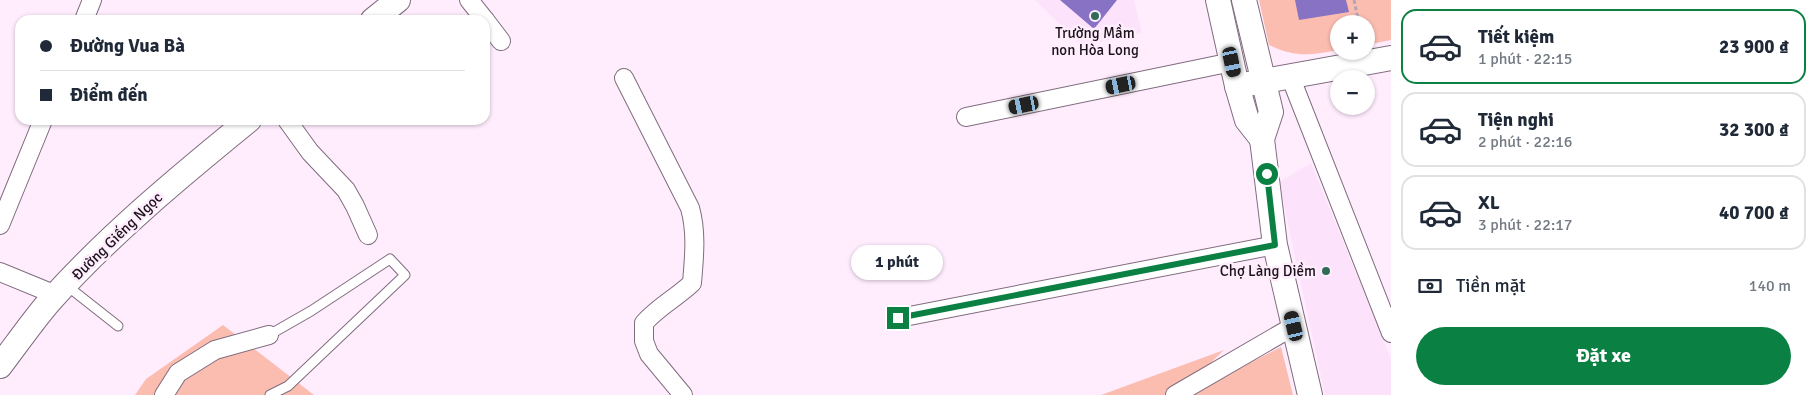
<!DOCTYPE html>
<html lang="vi">
<head>
<meta charset="utf-8">
<style>
	:root { --surface:#fff; --page:#f6f6f7; --text:#1f2937; --muted:#747a83; --line:#e0e1e3; --accent:#0b8043 }
	body { margin:0; font-family:Signika,sans-serif; background:var(--page); color:var(--text); height:100vh; display:flex; flex-direction:column; font-size:19px; white-space:nowrap }
	* { box-sizing:border-box; margin:0 }
	p { font-size:16px; color:var(--muted) }
	.icon { flex:none; width:28px; height:28px; fill:none; stroke:currentColor; stroke-width:2; stroke-linecap:round; stroke-linejoin:round }
	.map { position:relative; flex:1; overflow:hidden }
	.drawer { display:flex; flex-direction:column; background:var(--surface); width:425px }
	.drawer>* { flex:none }
	.guide { position:absolute; left:15px; top:15px; width:475px; height:110px; border-radius:15px; box-shadow:0 1px 4px #0004; display:grid; align-content:center; height:110px; padding:0 25px; background:var(--surface) }
	.controls { position:absolute; left:1330px; top:15px; display:grid; gap:10px }
	.controls a { display:grid; place-items:center; width:45px; height:45px; border-radius:50%; background:var(--surface); box-shadow:0 1px 4px #0004; font-size:25px }
	.end { position:absolute; width:22px; height:22px; margin:-11px; border:6px solid #0b8043; background:#fff; box-shadow:0 0 0 2px #fff }
	.from { border-radius:50% }
	.bubble { position:absolute; height:35px; border-radius:18px; background:var(--surface); box-shadow:0 1px 4px #0004; font-size:16px; font-weight:800; line-height:35px; text-align:center }
	.car { position:absolute; width:15px; height:30px; margin:-15px -8px; border-radius:6px; box-shadow:0 0 4px 1px #0007; background:linear-gradient(#222 24%,#8ab4d8 0 40%,#222 0 76%,#8ab4d8 0 86%,#222 0) }
	.guide b { display:flex; align-items:center; gap:18px; height:48px; font-size:19px }
	.guide b+b { border-top:1px solid var(--line) }
	.guide i { width:12px; height:12px; background:var(--text) }
	ul { padding:9px 0 0; list-style:none }
	li { display:flex; align-items:center; gap:15px; height:75px; margin:0 10px 8px; padding:0 15px; border:2px solid var(--line); border-radius:15px }
	li div { flex:1 }
	li b { display:block; font-size:19px }
	li em { font-style:normal; font-weight:800 }
	li.on { border-color:var(--accent) }
	li>.icon { width:45px; height:45px; stroke-width:1.5 }
	.pay { display:flex; align-items:center; gap:12px; height:55px; padding:0 25px; font-size:19px }
	.pay p { margin-inline-start:auto }
	.button { display:flex; gap:10px; margin-top:auto; padding:10px 25px }
	.button a { flex:1; height:58px; border-radius:30px; background:var(--accent); color:#fff; font-size:20px; font-weight:800; line-height:58px; text-align:center }
	main { display:flex; flex:1; min-height:0 }
	.map>svg:first-child { display:block }
	.built { fill:#fde2fc }
	.green { fill:#fcbdb1 }
	.building { fill:#8872c4 }
	.lines { fill:none; stroke-linecap:round; stroke-linejoin:round }
	.lane-casing { stroke:#7f6c7e; stroke-width:11 }
	.street-casing { stroke:#7f6c7e; stroke-width:20 }
	.secondary-casing { stroke:#7f6c7e; stroke-width:26 }
	.path { stroke:#b4a5b3; stroke-width:3; stroke-dasharray:4 2.5; stroke-linecap:butt }
	.lane { stroke:#fff; stroke-width:9 }
	.street { stroke:#fff; stroke-width:18 }
	.secondary { stroke:#fff; stroke-width:24 }
	.route { stroke:#0b8043; stroke-width:6 }
	.poi-dot { fill:#2f6b56; stroke:#ffedfe; stroke-width:2 }
	.labels { text-anchor:middle; dominant-baseline:central; stroke-width:5; stroke-linejoin:round; paint-order:stroke }
	.poi-label { font-size:15px; fill:#1a131a; stroke:#ffedfe }
	.street-label { font-size:15px; fill:#1a131a; stroke:#ffedfe }
</style>
</head>
<body>
<main>
<div class="map">
<svg width="1391" height="395" viewBox="0 0 1391 395">
	<rect width="100%" height="100%" fill="#ffedfe"/>
	<g class="built">
		<polygon points="1035,0 1134,0 1142,33 1082,46"/>
		<polygon points="1311,163 1391,359 1391,395 1325,395 1279,182"/>
	</g>
	<g class="green">
		<path d="M1259 0H1391V40L1366 45V24H1339V50C1309 55 1297 58 1269 45Z"/>
		<polygon points="223,325 314,395 135,395 146,379"/>
		<polygon points="1281,347 1293,395 1187,395"/>
		<polygon points="1224,350 1177,395 1101,395"/>
	</g>
	<g class="building">
		<polygon points="1060,0 1117,0 1094,29"/>
		<polygon points="1295,0 1346,0 1349,12 1299,20"/>
	</g>
	<g class="lines">
		<defs>
			<g id="lane">
				<polyline points="66,285 118,326"/>
				<polyline points="269,335 311,311 390,259 405,275 288,386 270,395"/>
			</g>
			<g id="street">
				<polyline points="469,0 485,20"/>
				<polyline points="84,20 92,0"/>
				<polyline points="485,20 501,41"/>
				<polyline points="1290,76 1391,333"/>
				<path d="M624 78 690 208C697 233 694 258 692 283 676 298 658 307 644 323V341L649 354 683 395"/>
				<polyline points="966,117 1232,62"/>
				<polyline points="287,120 310,152 346,190 355,206 368,235"/>
				<polyline points="0,225 43,120"/>
				<polyline points="0,272 56,295"/>
				<polyline points="899,318 1275,245"/>
				<polyline points="164,395 178,373 215,350 269,335"/>
				<polyline points="1175,395 1294,326"/>
			</g>
			<g id="secondary">
				<polyline points="1218,0 1237,86 1247,120 1262,139"/>
				<polyline points="1244,0 1271,112 1262,139 1275,245 1310,395"/>
				<polyline points="373,20 398,0"/>
				<polyline points="1237,86 1391,58"/>
				<path d="M0 366C16 345 32 322 49 302 109 235 179 177 249 120"/>
			</g>
		</defs>
		<use href="#lane" class="lane-casing"/>
		<use href="#street" class="street-casing"/>
		<use href="#secondary" class="secondary-casing"/>
		<polyline class="path" points="1354,0 1359,24"/>
		<use href="#lane" class="lane"/>
		<use href="#street" class="street"/>
		<use href="#secondary" class="secondary"/>
	</g>
	<g class="lines">
		<polyline class="route" points="898,318 1275,245 1267,174"/>
	</g>
	<g class="poi-dot">
		<circle cx="1095" cy="16" r="5"/>
		<circle cx="1326" cy="271" r="5"/>
	</g>
	<g class="labels">
		<g class="poi-label">
			<text x="1095" y="33">Trường Mầm<tspan x="1095" dy="17">non Hòa Long</tspan></text>
			<text x="1316" y="271" text-anchor="end">Chợ Làng Diềm</text>
		</g>
		<g class="street-label">
			<text transform="translate(117 236) rotate(-44)">Đường Giếng Ngọc</text>
		</g>
	</g>
</svg>
<div class="controls">
<a>+</a>
<a>−</a>
</div>
<i class="end from" style="left:1267px;top:174px"></i>
<i class="end" style="left:898px;top:318px"></i>
<div class="bubble" style="left:851px;top:245px;width:92px">1 phút</div>
<i class="car" style="left:1232px;top:62px;rotate:168deg"></i>
<i class="car" style="left:1121px;top:85px;rotate:258deg"></i>
<i class="car" style="left:1024px;top:105px;rotate:258deg"></i>
<i class="car" style="left:1294px;top:326px;rotate:347deg"></i>
<div class="guide">
<b><i class="from"></i>Đường Vua Bà</b>
<b><i></i>Điểm đến</b>
</div>
</div>
<section class="drawer">
<ul>
<li class="on"><svg class="icon" aria-label="car" viewBox="0 0 24 24"><path d="M5 17H2v-5l4-1 3-4h7l3 4 3 1v5h-3M9 17h6M6 11h13"/><circle cx="7" cy="17" r="2"/><circle cx="17" cy="17" r="2"/></svg><div><b>Tiết kiệm</b><p>1 phút · 22:15</p></div><em>23 900 ₫</em></li>
<li><svg class="icon" aria-label="car" viewBox="0 0 24 24"><path d="M5 17H2v-5l4-1 3-4h7l3 4 3 1v5h-3M9 17h6M6 11h13"/><circle cx="7" cy="17" r="2"/><circle cx="17" cy="17" r="2"/></svg><div><b>Tiện nghi</b><p>2 phút · 22:16</p></div><em>32 300 ₫</em></li>
<li><svg class="icon" aria-label="car" viewBox="0 0 24 24"><path d="M5 17H2v-5l4-1 3-4h7l3 4 3 1v5h-3M9 17h6M6 11h13"/><circle cx="7" cy="17" r="2"/><circle cx="17" cy="17" r="2"/></svg><div><b>XL</b><p>3 phút · 22:17</p></div><em>40 700 ₫</em></li>
</ul>
<div class="pay"><svg class="icon" aria-label="cash" viewBox="0 0 24 24"><path d="M3 7h18v10H3z"/><circle cx="12" cy="12" r="2"/></svg>Tiền mặt<p>140 m</p></div>
<div class="button"><a>Đặt xe</a></div>
</section>
</main>
</body>
</html>
